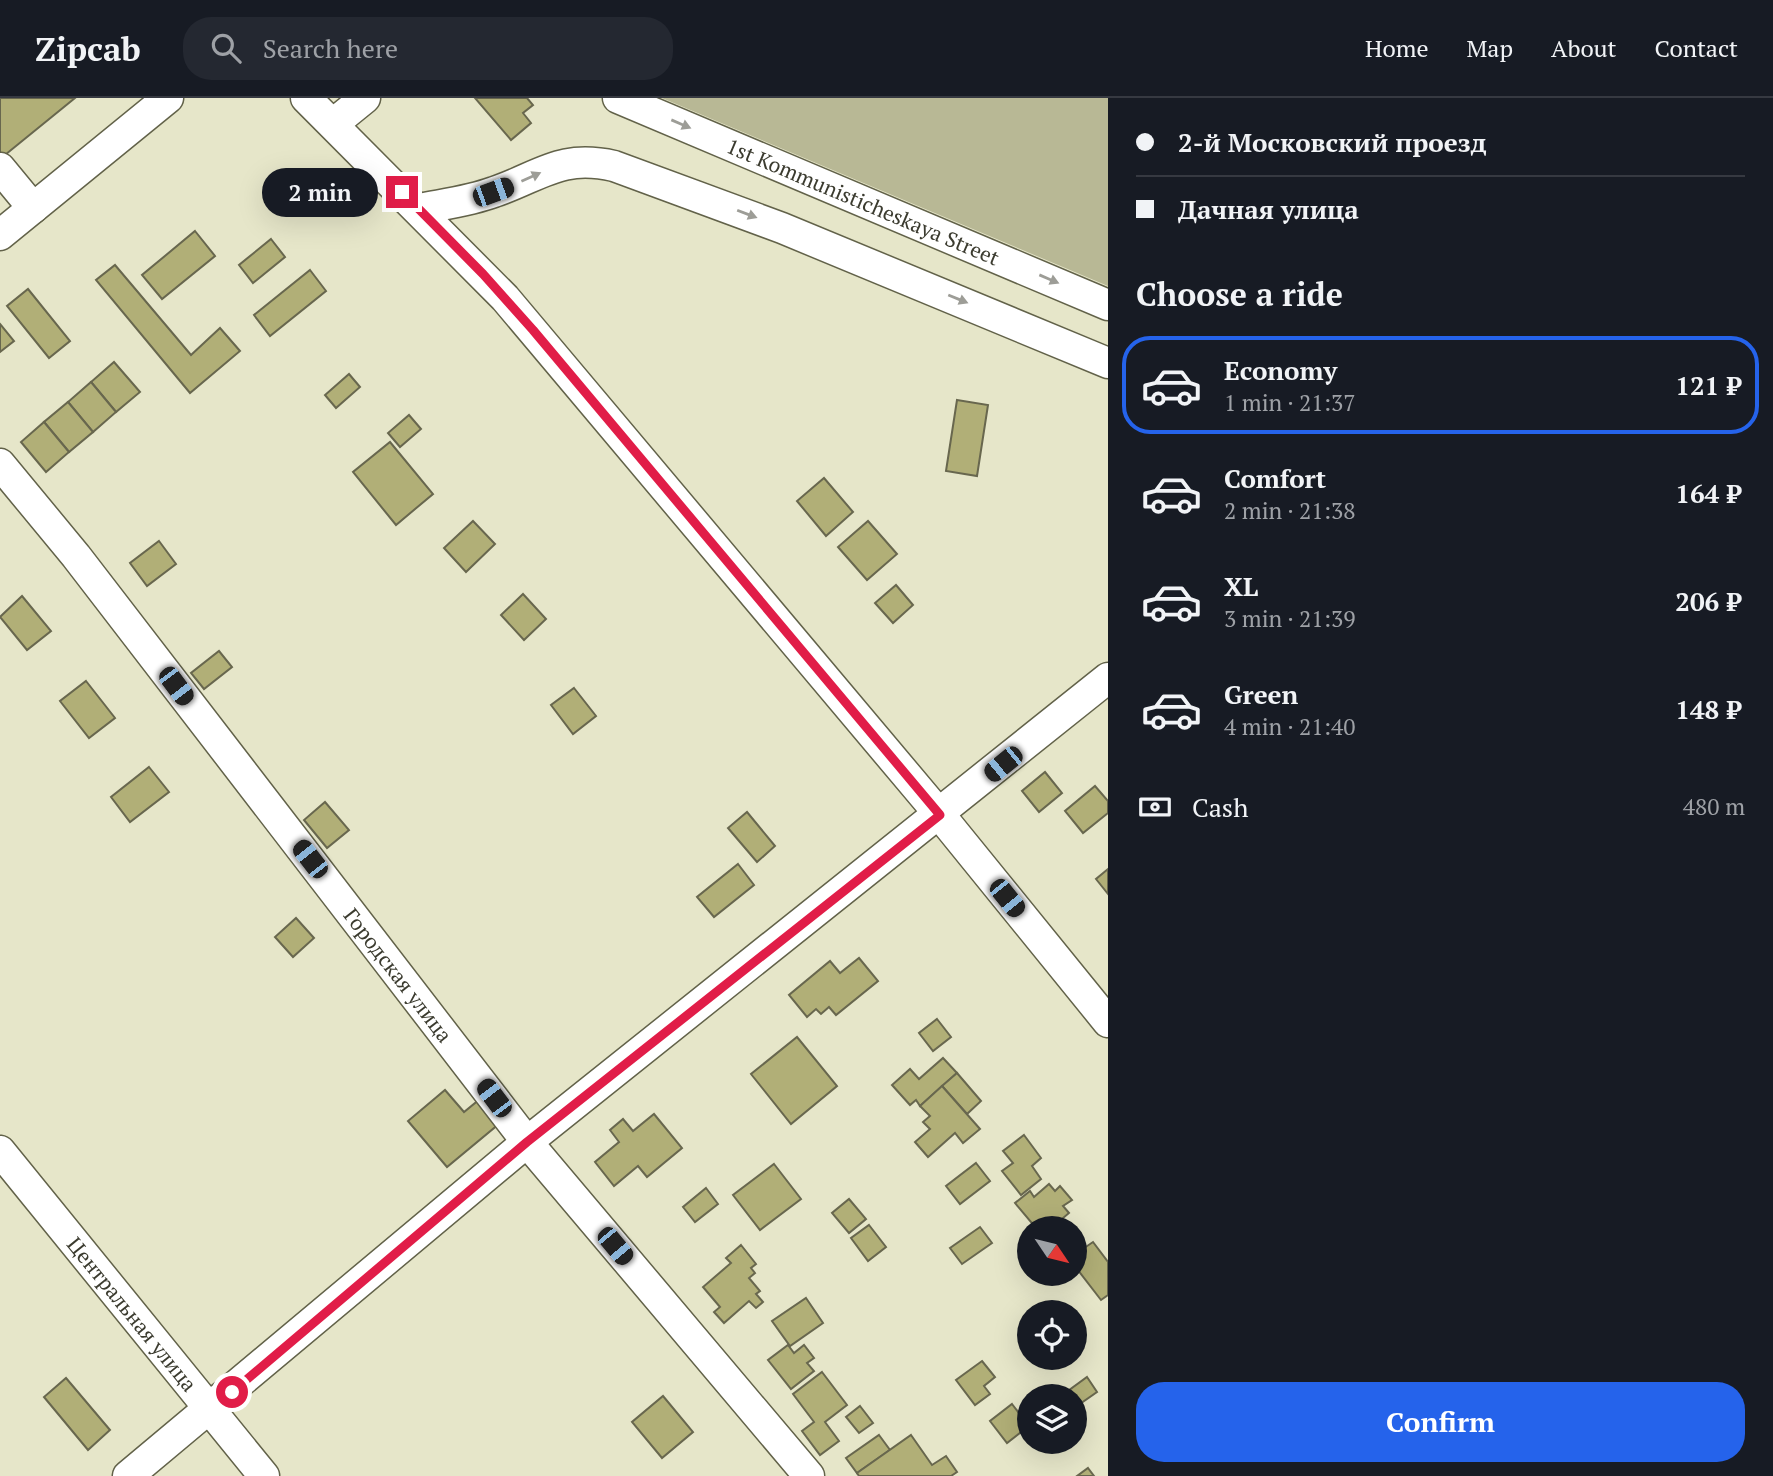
<!DOCTYPE html>
<html lang="en">
<head>
<meta charset="utf-8">
<style>
	:root { --surface:#171b24; --page:#242831; --text:#f1f3f6; --muted:#9ea1a6; --line:#363941; --accent:#2563eb }
	body { margin:0; font-family:"PT Serif",serif; background:var(--page); color:var(--text); height:100vh; display:flex; flex-direction:column; font-size:26px; white-space:nowrap }
	* { box-sizing:border-box; margin:0 }
	p { font-size:23px; color:var(--muted) }
	.icon { flex:none; width:38px; height:38px; fill:none; stroke:currentColor; stroke-width:2; stroke-linecap:round; stroke-linejoin:round }
	.map { position:relative; flex:1; overflow:hidden }
	.panel { display:flex; flex-direction:column; background:var(--surface); width:665px }
	.panel>* { flex:none }
	.guide { display:grid; align-content:center; height:154px; padding:0 28px; background:var(--surface) }
	.needle { width:46px; rotate:125deg }
	.fabs { position:absolute; left:1017px; top:1118px; display:grid; gap:14px }
	.fabs a { display:grid; place-items:center; width:70px; height:70px; border-radius:50%; background:var(--surface); box-shadow:0 7px 28px #0002; font-size:35px }
	.end { position:absolute; width:32px; height:32px; margin:-16px; border:9px solid #e11d48; background:#fff; box-shadow:0 0 0 4px #fff }
	.from { border-radius:50% }
	.bubble { position:absolute; height:49px; border-radius:24px; background:var(--surface); box-shadow:0 7px 28px #0002; font-size:23px; font-weight:700; line-height:49px; text-align:center }
	.car { position:absolute; width:21px; height:42px; margin:-21px -10px; border-radius:9px; box-shadow:0 0 5px 2px #0007; background:linear-gradient(#222 24%,#8ab4d8 0 40%,#222 0 76%,#8ab4d8 0 86%,#222 0) }
	.guide b { display:flex; align-items:center; gap:24px; height:66px; font-size:26px }
	.guide b+b { border-top:2px solid var(--line) }
	.guide i { width:18px; height:18px; background:var(--text) }
	ul { padding:0; list-style:none }
	li { display:flex; align-items:center; gap:21px; height:98px; margin:0 14px 10px; padding:0 14px; border:4px solid transparent; border-radius:28px }
	li div { flex:1 }
	li b { display:block; font-size:26px }
	li em { font-style:normal; font-weight:700 }
	li.active { border-color:var(--accent) }
	li>.icon { width:63px; height:63px; stroke-width:1.5 }
	h2 { padding:0 28px; font-size:32px; line-height:84px }
	.pay { display:flex; align-items:center; gap:18px; height:77px; padding:0 28px; font-size:26px }
	.pay p { margin-inline-start:auto }
	.cta { display:flex; gap:14px; margin-top:auto; padding:14px 28px }
	.cta a { flex:1; height:80px; border-radius:28px; background:var(--accent); color:#fff; font-size:28px; font-weight:700; line-height:80px; text-align:center }
	header { display:flex; align-items:center; gap:42px; box-sizing:border-box; height:98px; padding:0 35px; background:var(--surface); border-bottom:2px solid var(--line) }
	header strong { font-size:33px }
	nav { display:flex; gap:38px; margin-inline-start:auto; font-size:24px }
	.search { width:490px; height:63px; background:var(--page); display:flex; align-items:center; gap:18px; box-sizing:border-box; padding:0 24px; border-radius:28px; color:var(--muted); font-size:26px }
	main { display:flex; flex:1; min-height:0 }
	.map>svg:first-child { display:block }
	.green { fill:#b8b895 }
	.building { fill:#b1af77; stroke:#68674e; stroke-width:2 }
	.lines { fill:none; stroke-linecap:round; stroke-linejoin:round }
	.minor-casing { stroke:#626249; stroke-width:33 }
	.minor { stroke:#fff; stroke-width:30 }
	.oneway { fill:#9d9d97 }
	.route { stroke:#e11d48; stroke-width:9 }
	.labels { text-anchor:middle; dominant-baseline:central; stroke-width:6; stroke-linejoin:round; paint-order:stroke }
	.street-label { font-size:21px; fill:#3b3b2f; stroke:#e6e6c9 }
</style>
</head>
<body>
<header>
<strong>Zipcab</strong>
<div class="search"><svg class="icon" aria-label="search" viewBox="0 0 24 24"><circle cx="10" cy="10" r="6"/><path d="M15 15l6 6"/></svg>Search here</div>
<nav><a>Home</a><a>Map</a><a>About</a><a>Contact</a></nav>
</header>
<main>
<div class="map">
<svg width="1108" height="1378" viewBox="0 0 1108 1378">
	<rect width="100%" height="100%" fill="#e6e6c9"/>
	<polygon class="green" points="662,0 1108,0 1108,188"/>
	<g class="building">
		<polygon points="0,0 75,0 0,61"/>
		<polygon points="475,0 527,0 533,7 523,15 531,25 511,42"/>
		<polygon points="195,133 215,158 162,201 142,177"/>
		<polygon points="271,141 285,159 253,185 239,167"/>
		<polygon points="115,167 191,257 220,230 240,253 190,295 96,182"/>
		<polygon points="310,172 326,193 270,238 254,217"/>
		<polygon points="28,191 70,243 49,260 7,208"/>
		<polygon points="0,226 14,243 0,254"/>
		<polygon points="114,264 140,294 116,314 91,284"/>
		<polygon points="349,276 360,289 336,310 325,297"/>
		<polygon points="91,284 116,314 93,334 68,304"/>
		<polygon points="957,302 988,307 977,378 946,373"/>
		<polygon points="68,304 93,334 69,354 44,324"/>
		<polygon points="409,317 421,331 400,349 388,335"/>
		<polygon points="44,324 69,354 46,374 21,344"/>
		<polygon points="390,344 433,396 396,427 353,374"/>
		<polygon points="824,380 853,414 826,438 797,403"/>
		<polygon points="473,423 495,446 466,474 444,450"/>
		<polygon points="868,423 897,456 867,482 838,449"/>
		<polygon points="159,443 176,466 147,488 130,465"/>
		<polygon points="896,487 913,507 893,525 875,505"/>
		<polygon points="523,496 546,521 524,542 501,517"/>
		<polygon points="22,498 51,533 27,552 0,519"/>
		<polygon points="219,553 232,569 204,591 191,575"/>
		<polygon points="86,583 115,620 89,640 60,603"/>
		<polygon points="574,590 596,618 573,636 551,607"/>
		<polygon points="149,669 169,694 130,724 111,699"/>
		<polygon points="1045,674 1062,695 1039,714 1022,693"/>
		<polygon points="1095,688 1108,703 1108,715 1083,735 1065,713"/>
		<polygon points="325,704 349,732 327,750 304,722"/>
		<polygon points="747,714 775,748 757,764 728,730"/>
		<polygon points="738,766 754,787 714,819 697,799"/>
		<polygon points="1108,771 1108,796 1096,781"/>
		<polygon points="296,820 314,840 293,859 275,839"/>
		<polygon points="859,860 878,883 836,917 829,909 821,916 816,911 807,919 789,897 830,863 840,875"/>
		<polygon points="937,921 951,939 933,953 919,935"/>
		<polygon points="797,939 837,988 791,1026 751,976"/>
		<polygon points="943,960 957,975 920,1008 916,1002 910,1007 892,987 910,971 919,981"/>
		<polygon points="957,975 981,1003 967,1016 942,988"/>
		<polygon points="942,988 980,1031 963,1045 955,1035 928,1059 915,1044 930,1031 923,1024 930,1018 920,1008"/>
		<polygon points="445,992 464,1014 480,1001 500,1025 447,1069 408,1023"/>
		<polygon points="654,1016 682,1050 647,1079 638,1068 614,1088 595,1064 619,1044 610,1032 623,1021 633,1033"/>
		<polygon points="1024,1037 1041,1060 1032,1068 1041,1081 1021,1097 1002,1073 1013,1065 1003,1053"/>
		<polygon points="976,1065 990,1083 960,1106 946,1088"/>
		<polygon points="774,1066 801,1101 760,1132 733,1097"/>
		<polygon points="1049,1086 1055,1093 1060,1088 1072,1102 1063,1108 1069,1115 1056,1126 1060,1130 1036,1130 1015,1105 1030,1093 1034,1099"/>
		<polygon points="706,1090 718,1106 695,1124 683,1109"/>
		<polygon points="849,1101 866,1121 849,1135 832,1115"/>
		<polygon points="869,1127 886,1149 868,1163 851,1140"/>
		<polygon points="980,1129 992,1145 962,1166 950,1150"/>
		<polygon points="1093,1144 1108,1164 1108,1197 1101,1202 1074,1167 1074,1157"/>
		<polygon points="741,1147 756,1166 751,1170 755,1175 749,1180 760,1193 756,1196 763,1204 756,1210 749,1203 724,1225 714,1214 720,1209 703,1189 731,1165 726,1160"/>
		<polygon points="806,1200 823,1225 790,1248 772,1223"/>
		<polygon points="788,1247 794,1255 804,1247 814,1260 807,1265 814,1273 791,1291 768,1262"/>
		<polygon points="982,1263 995,1279 984,1288 990,1296 975,1307 956,1282"/>
		<polygon points="822,1274 847,1307 825,1324 839,1343 820,1357 802,1333 814,1324 793,1296"/>
		<polygon points="1087,1279 1097,1294 1074,1310 1074,1298 1061,1298"/>
		<polygon points="66,1280 110,1332 88,1352 44,1299"/>
		<polygon points="663,1298 693,1334 662,1360 632,1324"/>
		<polygon points="1012,1306 1029,1328 1007,1345 990,1323"/>
		<polygon points="860,1308 873,1325 859,1335 846,1319"/>
		<polygon points="879,1337 890,1352 857,1375 846,1360"/>
		<polygon points="911,1337 932,1367 946,1358 957,1374 951,1378 859,1378 857,1375"/>
		<polygon points="1088,1370 1094,1378 1077,1378"/>
	</g>
	<g class="lines">
		<defs>
			<g id="minor">
				<polyline points="306,0 505,200 940,717 1108,924"/>
				<path id="s1" d="M618 0 1108 207"/>
				<polyline points="333,26 365,0"/>
				<polyline points="0,70 33,110"/>
				<path d="M419 111C444 106 470 103 494 94 541 78 560 56 614 68L782 130 1108 265"/>
				<polyline points="0,137 168,0"/>
				<path id="s2" d="M0 366 76 458 527 1044 809 1378"/>
				<path id="s3" d="M0 1053 264 1378"/>
				<polyline points="128,1378 527,1044 1108,580"/>
			</g>
		</defs>
		<use href="#minor" class="minor-casing"/>
		<use href="#minor" class="minor"/>
	</g>
	<defs><path id="oneway-solid" d="M-6-.8H1V-3.2L6.5 0L1 3.2V.8H-6Z" transform="scale(1.75)"/></defs>
	<g class="oneway">
		<use href="#oneway-solid" transform="translate(681 26) rotate(23)"/>
		<use href="#oneway-solid" transform="translate(531 79) rotate(-24)"/>
		<use href="#oneway-solid" transform="translate(747 116) rotate(21)"/>
		<use href="#oneway-solid" transform="translate(1049 181) rotate(23)"/>
		<use href="#oneway-solid" transform="translate(958 201) rotate(22)"/>
	</g>
	<g class="lines">
		<polyline class="route" points="232,1294 527,1044 940,717 533,232 483,176 402,94"/>
	</g>
	<g class="labels">
		<g class="street-label">
			<text stroke="none"><textPath href="#s1" startOffset="266">1st Kommunisticheskaya Street</textPath></text>
			<text stroke="none"><textPath href="#s2" startOffset="648">Городская улица</textPath></text>
			<text stroke="none"><textPath href="#s3" startOffset="210">Центральная улица</textPath></text>
		</g>
	</g>
</svg>
<div class="fabs">
<a><svg class="needle" viewBox="-14 -14 28 28"><path d="M0-13l5 13h-10z" fill="#e53935"/><path d="M0 13l5-13h-10z" fill="#9ea1a6"/></svg></a>
<a><svg class="icon" aria-label="locate" viewBox="0 0 24 24"><circle cx="12" cy="12" r="6"/><path d="M12 2v4M12 18v4M2 12h4M18 12h4"/></svg></a>
<a><svg class="icon" aria-label="layers" viewBox="0 0 24 24"><path d="M12 4l9 5-9 5-9-5zM3 14l9 5 9-5"/></svg></a>
</div>
<i class="end from" style="left:232px;top:1294px"></i>
<i class="end" style="left:402px;top:94px"></i>
<div class="bubble" style="left:262px;top:70px;width:116px">2 min</div>
<i class="car" style="left:493px;top:94px;rotate:70deg"></i>
<i class="car" style="left:176px;top:588px;rotate:143deg"></i>
<i class="car" style="left:1003px;top:666px;rotate:231deg"></i>
<i class="car" style="left:310px;top:761px;rotate:322deg"></i>
<i class="car" style="left:1007px;top:800px;rotate:141deg"></i>
<i class="car" style="left:494px;top:1000px;rotate:323deg"></i>
<i class="car" style="left:615px;top:1148px;rotate:140deg"></i>
</div>
<section class="panel">
<div class="guide">
<b><i class="from"></i>2-й Московский проезд</b>
<b><i></i>Дачная улица</b>
</div>
<h2>Choose a ride</h2>
<ul>
<li class="active"><svg class="icon" aria-label="car" viewBox="0 0 24 24"><path d="M5 17H2v-5l4-1 3-4h7l3 4 3 1v5h-3M9 17h6M6 11h13"/><circle cx="7" cy="17" r="2"/><circle cx="17" cy="17" r="2"/></svg><div><b>Economy</b><p>1 min · 21:37</p></div><em>121 ₽</em></li>
<li><svg class="icon" aria-label="car" viewBox="0 0 24 24"><path d="M5 17H2v-5l4-1 3-4h7l3 4 3 1v5h-3M9 17h6M6 11h13"/><circle cx="7" cy="17" r="2"/><circle cx="17" cy="17" r="2"/></svg><div><b>Comfort</b><p>2 min · 21:38</p></div><em>164 ₽</em></li>
<li><svg class="icon" aria-label="car" viewBox="0 0 24 24"><path d="M5 17H2v-5l4-1 3-4h7l3 4 3 1v5h-3M9 17h6M6 11h13"/><circle cx="7" cy="17" r="2"/><circle cx="17" cy="17" r="2"/></svg><div><b>XL</b><p>3 min · 21:39</p></div><em>206 ₽</em></li>
<li><svg class="icon" aria-label="car" viewBox="0 0 24 24"><path d="M5 17H2v-5l4-1 3-4h7l3 4 3 1v5h-3M9 17h6M6 11h13"/><circle cx="7" cy="17" r="2"/><circle cx="17" cy="17" r="2"/></svg><div><b>Green</b><p>4 min · 21:40</p></div><em>148 ₽</em></li>
</ul>
<div class="pay"><svg class="icon" aria-label="cash" viewBox="0 0 24 24"><path d="M3 7h18v10H3z"/><circle cx="12" cy="12" r="2"/></svg>Cash<p>480 m</p></div>
<div class="cta"><a>Confirm</a></div>
</section>
</main>
</body>
</html>
